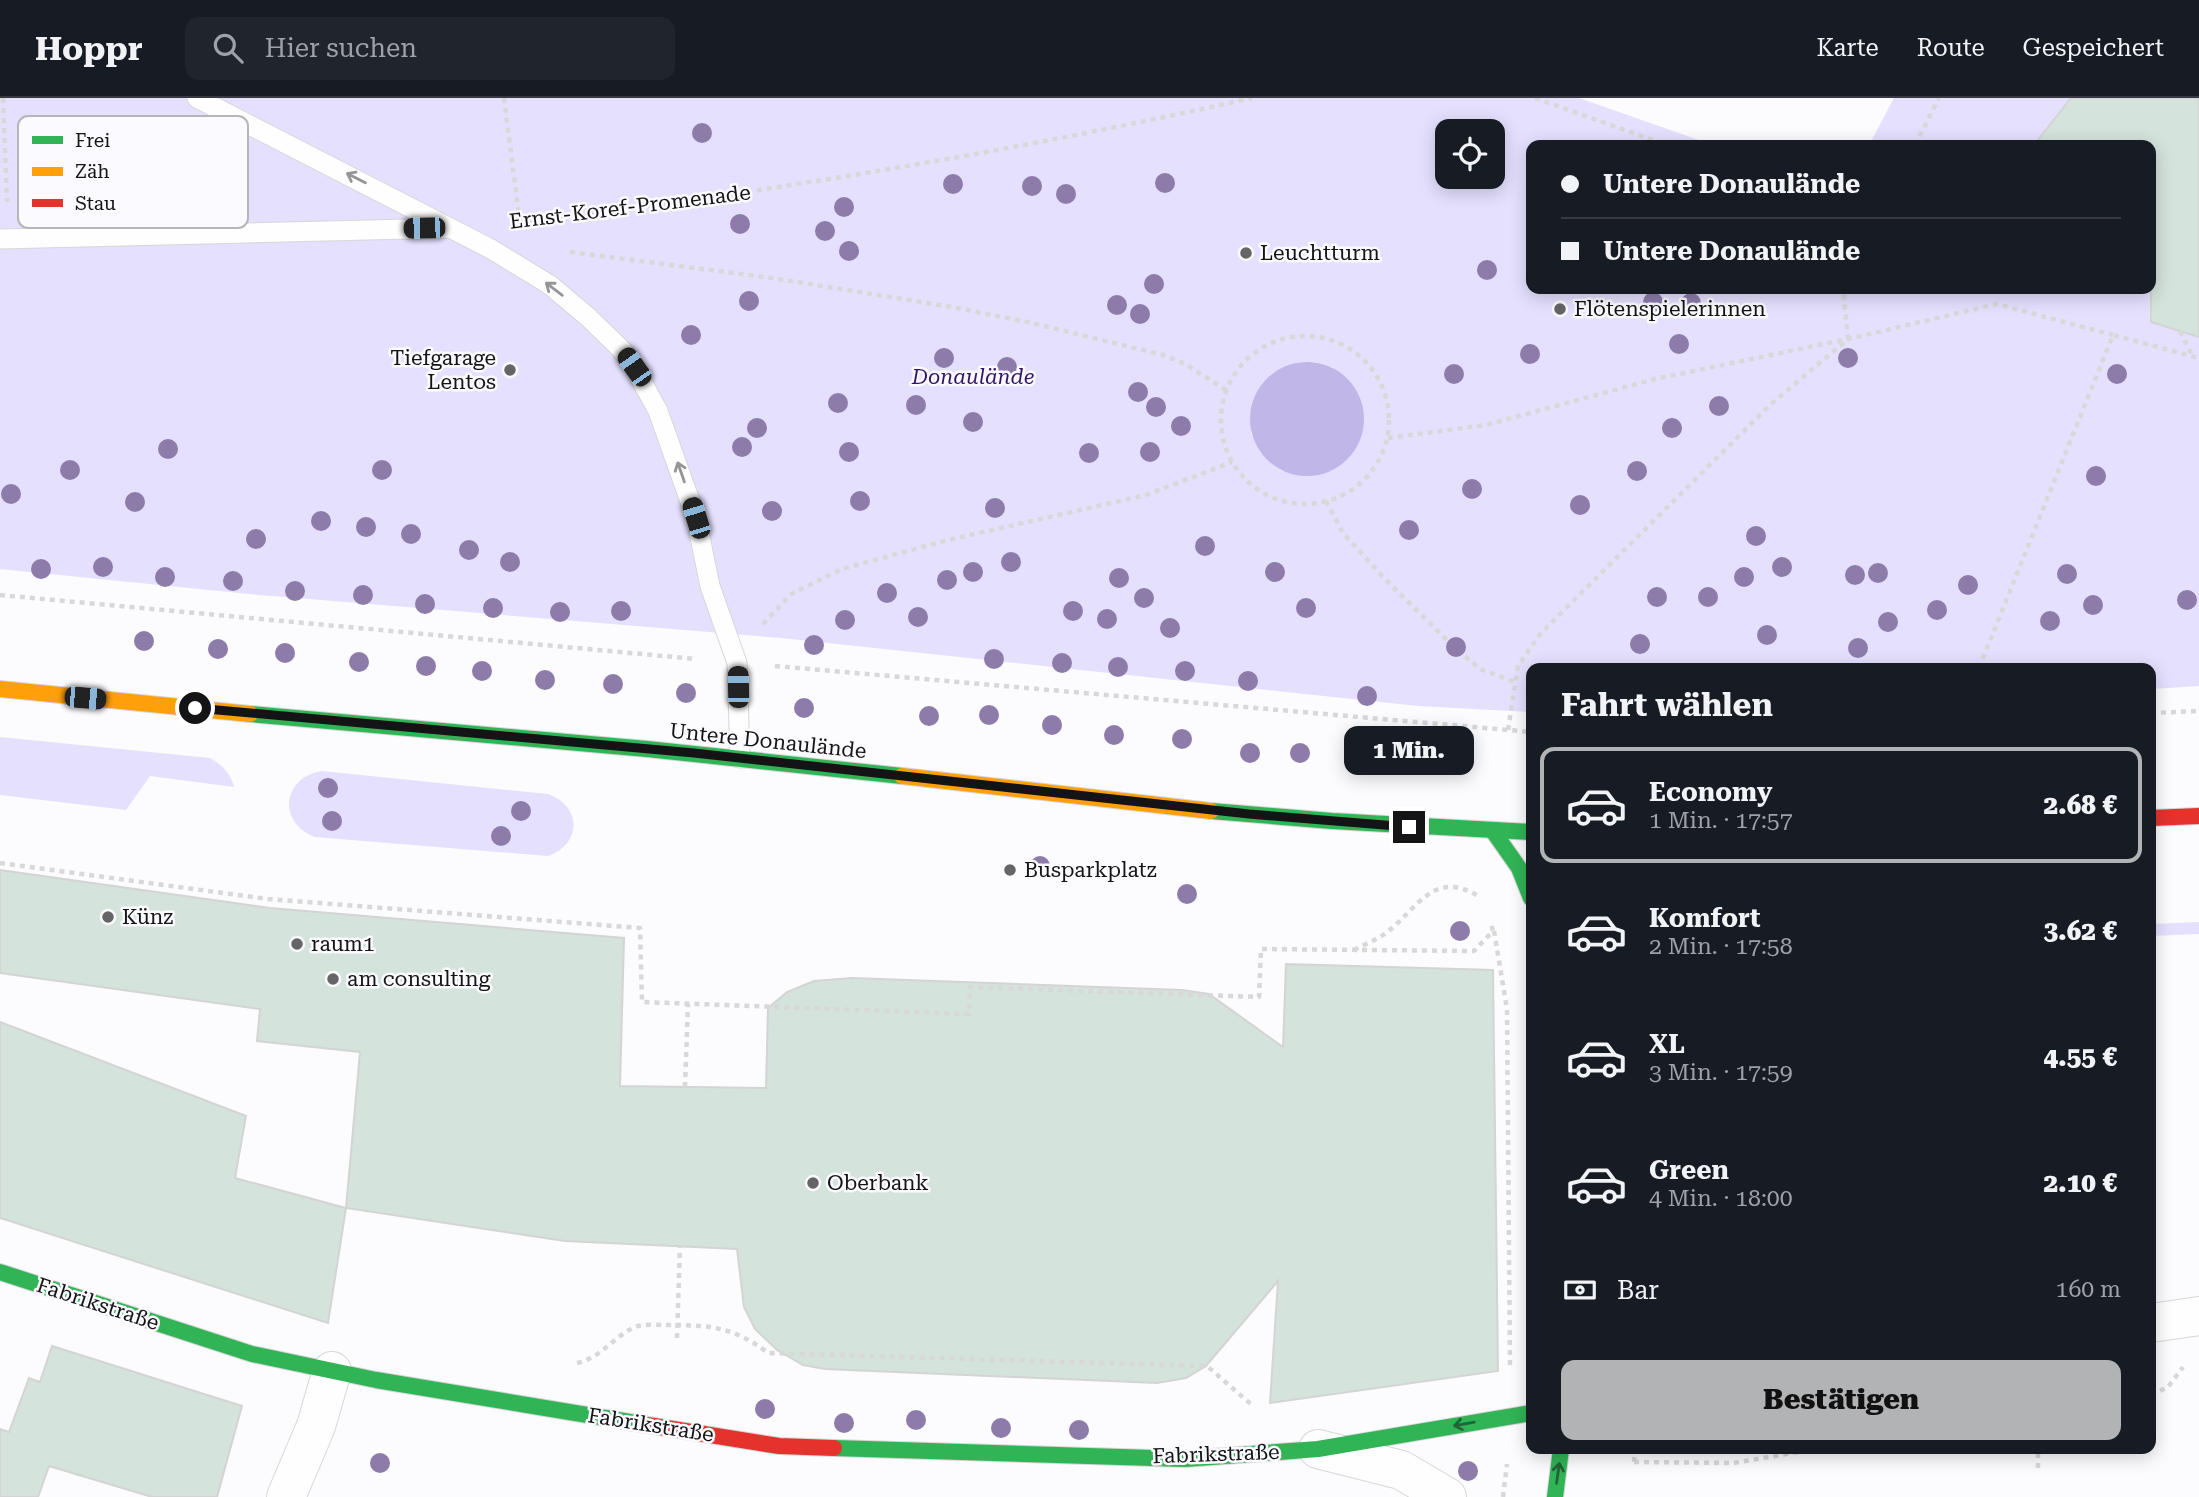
<!DOCTYPE html>
<html lang="de">
<head>
<meta charset="utf-8">
<style>
	:root { --surface:#171b24; --page:#20242c; --text:#f1f3f6; --muted:#9ea1a6; --line:#363941; --accent:#b2b3b5 }
	body { margin:0; font-family:"Roboto Serif",serif; background:var(--page); color:var(--text); height:100vh; display:flex; flex-direction:column; font-size:26px; white-space:nowrap }
	* { box-sizing:border-box; margin:0 }
	p { font-size:23px; color:var(--muted) }
	.icon { flex:none; width:38px; height:38px; fill:none; stroke:currentColor; stroke-width:2; stroke-linecap:round; stroke-linejoin:round }
	.map { position:relative; flex:1; overflow:hidden }
	.drawer { position:absolute; left:1526px; top:565px; width:630px; height:791px; display:flex; flex-direction:column; background:var(--surface); border-radius:14px; box-shadow:0 4px 18px #0003 }
	.drawer>* { flex:none }
	.hud { position:absolute; left:1526px; top:42px; width:630px; height:154px; border-radius:14px; box-shadow:0 4px 18px #0003; display:grid; align-content:center; height:154px; padding:0 35px; background:var(--surface) }
	.controls { position:absolute; left:1435px; top:21px; display:grid; gap:14px }
	.controls a { display:grid; place-items:center; width:70px; height:70px; border-radius:14px; background:var(--surface); box-shadow:0 4px 18px #0003; font-size:35px }
	.end { position:absolute; width:32px; height:32px; margin:-16px; border:9px solid #141315; background:#fff; box-shadow:0 0 0 4px #fff }
	.from { border-radius:50% }
	.bubble { position:absolute; height:49px; border-radius:14px; background:var(--surface); box-shadow:0 4px 18px #0003; font-size:23px; font-weight:800; line-height:49px; text-align:center }
	.car { position:absolute; width:21px; height:42px; margin:-21px -10px; border-radius:9px; box-shadow:0 0 5px 2px #0007; background:linear-gradient(#222 24%,#8ab4d8 0 40%,#222 0 76%,#8ab4d8 0 86%,#222 0) }
	.hud b { display:flex; align-items:center; gap:24px; height:66px; font-size:26px }
	.hud b+b { border-top:2px solid var(--line) }
	.hud i { width:18px; height:18px; background:var(--text) }
	ul { padding:0; list-style:none }
	li { display:flex; align-items:center; gap:21px; height:116px; margin:0 14px 10px; padding:0 21px; border:4px solid transparent; border-radius:14px }
	li div { flex:1 }
	li b { display:block; font-size:26px }
	li em { font-style:normal; font-weight:800 }
	li.selected { border-color:var(--accent) }
	li>.icon { width:63px; height:63px; stroke-width:1.5 }
	h2 { padding:0 35px; font-size:32px; line-height:84px }
	.pay { display:flex; align-items:center; gap:18px; height:77px; padding:0 35px; font-size:26px }
	.pay p { margin-inline-start:auto }
	.cta { display:flex; gap:14px; margin-top:auto; padding:14px 35px }
	.cta a { flex:1; height:80px; border-radius:14px; background:var(--accent); color:#111; font-size:28px; font-weight:800; line-height:80px; text-align:center }
	header { display:flex; align-items:center; gap:42px; box-sizing:border-box; height:98px; padding:0 35px; background:var(--surface); border-bottom:2px solid var(--line) }
	header strong { font-size:33px }
	nav { display:flex; gap:38px; margin-inline-start:auto; font-size:24px }
	.search { width:490px; height:63px; background:var(--page); display:flex; align-items:center; gap:18px; box-sizing:border-box; padding:0 24px; border-radius:14px; color:var(--muted); font-size:26px }
	.map>svg:first-child { display:block }
	.green { fill:#e5e0fe; fill-rule:evenodd }
	.water { fill:#c0b6e8 }
	.building { fill:#d4e3db; stroke:#d4d4d5; stroke-width:2 }
	.lines { fill:none; stroke-linecap:round; stroke-linejoin:round }
	.lane-casing { stroke:#d7d6d8; stroke-width:21 }
	.street-casing { stroke:#d7d6d8; stroke-width:40 }
	.fast-casing { stroke:#d7d6d8; stroke-width:18 }
	.slow-casing { stroke:#d7d6d8; stroke-width:18 }
	.jam-casing { stroke:#d7d6d8; stroke-width:18 }
	.path { stroke:#d8d8d9; stroke-width:4.5; stroke-dasharray:5 5; stroke-linecap:butt }
	.lane { stroke:#fffeff; stroke-width:19 }
	.street { stroke:#fffeff; stroke-width:38 }
	.fast { stroke:#30b455; stroke-width:16 }
	.slow { stroke:#ff9f0a; stroke-width:16 }
	.jam { stroke:#e5322d; stroke-width:16 }
	.tree { fill:#8d7caa }
	.oneway { stroke:#959496 }
	.oneway2 { stroke:#226435 }
	.route { stroke:#141315; stroke-width:9 }
	.poi-dot { fill:#656466; stroke:#fbfafe; stroke-width:2.5 }
	.labels { text-anchor:middle; dominant-baseline:central; stroke-width:5; stroke-linejoin:round; paint-order:stroke }
	.street-label { font-size:21px; fill:#141315; stroke:#fbfafe }
	.poi-label { font-size:21px; fill:#141315; stroke:#fbfafe; text-anchor:start }
	.park-label { font-size:21px; font-style:italic; fill:#331567; stroke:#fbfafe }
	.key { fill:#fbfafe; stroke:#b6b5b8; stroke-width:2 }
	.key-label { font-size:19px; fill:#141315 }
</style>
</head>
<body>
<header>
<strong>Hoppr</strong>
<div class="search"><svg class="icon" aria-label="search" viewBox="0 0 24 24"><circle cx="10" cy="10" r="6"/><path d="M15 15l6 6"/></svg>Hier suchen</div>
<nav><a>Karte</a><a>Route</a><a>Gespeichert</a></nav>
</header>
<div class="map">
<svg width="2199" height="1399" viewBox="0 0 2199 1399">
	<rect width="100%" height="100%" fill="#fcfbfd"/>
	<g class="green">
		<path d="M0 0H1579L1713 47H1531V191H2151V47H1869L1894 0H2199V588L2151 591V570H1531V614L1418 608 781 540 249 496 0 471ZM1447 33H1493V79H1447ZM1298 264H1316L1334 270 1261 356 1251 336 1250 316Z"/>
		<path d="M0 639 210 660C223 668 230 674 234 689L150 678 126 712 0 697Z"/>
		<path d="M322 673 548 696C582 708 582 746 548 758L315 739C277 725 282 679 322 673Z"/>
		<polygon points="2199,824 2199,836 2151,838 2151,826"/>
	</g>
	<circle class="water" cx="1307" cy="321" r="57"/>
	<g class="building">
		<polygon points="2071,0 2199,0 2199,239 2151,224 2151,47 2034,47"/>
		<polygon points="0,772 270,810 624,840 620,988 766,990 768,910 787,894 814,883 852,880 1182,892 1209,896 1283,949 1286,866 1493,872 1498,1273 1270,1305 1278,1183 1206,1268 1186,1280 1157,1285 825,1271 803,1267 777,1252 755,1231 744,1209 737,1151 565,1143 346,1110 360,954 257,943 260,911 0,875"/>
		<polygon points="0,924 246,1018 235,1080 346,1110 328,1225 0,1120"/>
		<polygon points="52,1248 242,1308 217,1399 152,1399 49,1368 38,1399 0,1399 0,1331 9,1334 29,1280 40,1284"/>
	</g>
	<g class="lines">
		<defs>
			<g id="lane">
				<polyline points="197,0 491,151 550,187 588,219 622,252 634,269 658,313 696,420 710,488 737,565 740,660"/>
				<polyline points="0,141 450,130"/>
			</g>
			<g id="street">
				<polyline points="2151,1225 2199,1218"/>
				<polyline points="1318,1351 1401,1372 1447,1399"/>
				<polyline points="286,1399 316,1328 332,1273"/>
			</g>
			<g id="fast">
				<polyline points="250,616 647,651 902,678"/>
				<polyline points="1211,713 1332,723 1531,734"/>
				<polyline points="1493,733 1519,770 1531,800"/>
				<polyline points="0,1174 252,1256 376,1282 654,1328"/>
				<polyline points="834,1350 1185,1361 1318,1351 1531,1315"/>
				<polyline points="1555,1399 1561,1351"/>
			</g>
			<g id="slow">
				<polyline points="0,591 250,616"/>
				<polyline points="902,678 1211,713"/>
			</g>
			<g id="jam">
				<polyline points="2151,720 2199,718"/>
				<polyline points="654,1328 779,1348 834,1350"/>
			</g>
		</defs>
		<use href="#lane" class="lane-casing"/>
		<use href="#street" class="street-casing"/>
		<use href="#fast" class="fast-casing"/>
		<use href="#slow" class="slow-casing"/>
		<use href="#jam" class="jam-casing"/>
		<g class="path">
			<polyline points="3,0 7,104"/>
			<polyline points="504,0 520,125"/>
			<polyline points="1535,0 1667,47"/>
			<polyline points="1915,47 1939,0"/>
			<path d="M519 124C766 95 1010 54 1252 0"/>
			<polyline points="570,154 772,180 952,209 1032,225 1163,257 1185,266 1226,292"/>
			<polyline points="2180,233 2192,257"/>
			<circle cx="1305" cy="322" r="84"/>
			<polyline points="1388,340 1486,327 1655,281 1848,241 1997,206 2113,237"/>
			<polyline points="1326,403 1343,435 1385,481 1454,549 1480,571 1515,584"/>
			<polyline points="0,497 696,561"/>
			<polyline points="763,526 791,496 842,471 944,443 1146,397 1232,364"/>
			<polyline points="775,568 1531,634"/>
			<polyline points="1979,570 2113,237 2199,260"/>
			<polyline points="2151,615 2199,613"/>
			<polyline points="1508,632 1518,568 1541,535 1770,307 1848,241 1843,191"/>
			<polyline points="0,765 268,801 640,830 642,904 969,916 970,889 1259,899 1261,851 1474,853 1493,833 1491,826"/>
			<polyline points="1494,833 1507,911 1510,1270"/>
			<path d="M1354 852C1363 847 1374 843 1383 837 1417 814 1431 769 1480 799"/>
			<polyline points="685,989 688,906"/>
			<polyline points="677,1240 680,1148"/>
			<path d="M577 1265C602 1260 615 1236 638 1228 646 1226 657 1227 665 1227 708 1227 733 1228 768 1255L1207 1268 1253 1308"/>
			<polyline points="2151,1297 2168,1289 2183,1269"/>
			<polyline points="1634,1364 1734,1365 1815,1351"/>
			<polyline points="1634,1364 1635,1351"/>
			<polyline points="2038,1370 2038,1351"/>
			<polyline points="1503,1399 1507,1366"/>
		</g>
		<use href="#lane" class="lane"/>
		<use href="#street" class="street"/>
		<use href="#fast" class="fast"/>
		<use href="#slow" class="slow"/>
		<use href="#jam" class="jam"/>
	</g>
	<g class="tree">
		<circle cx="702" cy="35" r="10"/>
		<circle cx="1165" cy="85" r="10"/>
		<circle cx="953" cy="86" r="10"/>
		<circle cx="1032" cy="88" r="10"/>
		<circle cx="1066" cy="96" r="10"/>
		<circle cx="844" cy="109" r="10"/>
		<circle cx="740" cy="126" r="10"/>
		<circle cx="825" cy="133" r="10"/>
		<circle cx="849" cy="153" r="10"/>
		<circle cx="1487" cy="172" r="10"/>
		<circle cx="1154" cy="186" r="10"/>
		<circle cx="749" cy="203" r="10"/>
		<circle cx="1653" cy="204" r="10"/>
		<circle cx="1691" cy="205" r="10"/>
		<circle cx="1117" cy="207" r="10"/>
		<circle cx="1140" cy="216" r="10"/>
		<circle cx="691" cy="237" r="10"/>
		<circle cx="1679" cy="246" r="10"/>
		<circle cx="1530" cy="256" r="10"/>
		<circle cx="944" cy="260" r="10"/>
		<circle cx="1848" cy="260" r="10"/>
		<circle cx="1007" cy="269" r="10"/>
		<circle cx="1454" cy="276" r="10"/>
		<circle cx="2117" cy="276" r="10"/>
		<circle cx="1138" cy="294" r="10"/>
		<circle cx="838" cy="305" r="10"/>
		<circle cx="916" cy="307" r="10"/>
		<circle cx="1719" cy="308" r="10"/>
		<circle cx="1156" cy="309" r="10"/>
		<circle cx="973" cy="324" r="10"/>
		<circle cx="1181" cy="328" r="10"/>
		<circle cx="757" cy="330" r="10"/>
		<circle cx="1672" cy="330" r="10"/>
		<circle cx="742" cy="349" r="10"/>
		<circle cx="168" cy="351" r="10"/>
		<circle cx="849" cy="354" r="10"/>
		<circle cx="1150" cy="354" r="10"/>
		<circle cx="1089" cy="355" r="10"/>
		<circle cx="70" cy="372" r="10"/>
		<circle cx="382" cy="372" r="10"/>
		<circle cx="1637" cy="373" r="10"/>
		<circle cx="2096" cy="378" r="10"/>
		<circle cx="1472" cy="391" r="10"/>
		<circle cx="11" cy="396" r="10"/>
		<circle cx="860" cy="403" r="10"/>
		<circle cx="135" cy="404" r="10"/>
		<circle cx="1580" cy="407" r="10"/>
		<circle cx="995" cy="410" r="10"/>
		<circle cx="772" cy="413" r="10"/>
		<circle cx="321" cy="423" r="10"/>
		<circle cx="366" cy="429" r="10"/>
		<circle cx="1409" cy="432" r="10"/>
		<circle cx="411" cy="436" r="10"/>
		<circle cx="1756" cy="438" r="10"/>
		<circle cx="256" cy="441" r="10"/>
		<circle cx="1205" cy="448" r="10"/>
		<circle cx="469" cy="452" r="10"/>
		<circle cx="510" cy="464" r="10"/>
		<circle cx="1011" cy="464" r="10"/>
		<circle cx="103" cy="469" r="10"/>
		<circle cx="1782" cy="469" r="10"/>
		<circle cx="41" cy="471" r="10"/>
		<circle cx="973" cy="474" r="10"/>
		<circle cx="1275" cy="474" r="10"/>
		<circle cx="1878" cy="475" r="10"/>
		<circle cx="2067" cy="476" r="10"/>
		<circle cx="1855" cy="477" r="10"/>
		<circle cx="165" cy="479" r="10"/>
		<circle cx="1744" cy="479" r="10"/>
		<circle cx="1119" cy="480" r="10"/>
		<circle cx="947" cy="482" r="10"/>
		<circle cx="233" cy="483" r="10"/>
		<circle cx="1968" cy="487" r="10"/>
		<circle cx="295" cy="493" r="10"/>
		<circle cx="887" cy="495" r="10"/>
		<circle cx="363" cy="497" r="10"/>
		<circle cx="1657" cy="499" r="10"/>
		<circle cx="1708" cy="499" r="10"/>
		<circle cx="1144" cy="500" r="10"/>
		<circle cx="2187" cy="502" r="10"/>
		<circle cx="425" cy="506" r="10"/>
		<circle cx="2093" cy="507" r="10"/>
		<circle cx="493" cy="510" r="10"/>
		<circle cx="1306" cy="510" r="10"/>
		<circle cx="1937" cy="512" r="10"/>
		<circle cx="621" cy="513" r="10"/>
		<circle cx="1073" cy="513" r="10"/>
		<circle cx="560" cy="514" r="10"/>
		<circle cx="918" cy="519" r="10"/>
		<circle cx="1107" cy="521" r="10"/>
		<circle cx="845" cy="522" r="10"/>
		<circle cx="2050" cy="523" r="10"/>
		<circle cx="1888" cy="524" r="10"/>
		<circle cx="1170" cy="530" r="10"/>
		<circle cx="1767" cy="537" r="10"/>
		<circle cx="144" cy="543" r="10"/>
		<circle cx="1640" cy="546" r="10"/>
		<circle cx="814" cy="547" r="10"/>
		<circle cx="1456" cy="549" r="10"/>
		<circle cx="1858" cy="550" r="10"/>
		<circle cx="218" cy="551" r="10"/>
		<circle cx="285" cy="555" r="10"/>
		<circle cx="994" cy="561" r="10"/>
		<circle cx="359" cy="564" r="10"/>
		<circle cx="1062" cy="565" r="10"/>
		<circle cx="426" cy="568" r="10"/>
		<circle cx="1118" cy="569" r="10"/>
		<circle cx="482" cy="573" r="10"/>
		<circle cx="1185" cy="573" r="10"/>
		<circle cx="545" cy="582" r="10"/>
		<circle cx="1248" cy="583" r="10"/>
		<circle cx="613" cy="586" r="10"/>
		<circle cx="686" cy="595" r="10"/>
		<circle cx="1367" cy="598" r="10"/>
		<circle cx="804" cy="610" r="10"/>
		<circle cx="989" cy="617" r="10"/>
		<circle cx="929" cy="618" r="10"/>
		<circle cx="1052" cy="627" r="10"/>
		<circle cx="1114" cy="637" r="10"/>
		<circle cx="1182" cy="641" r="10"/>
		<circle cx="1250" cy="655" r="10"/>
		<circle cx="1300" cy="655" r="10"/>
		<circle cx="1379" cy="658" r="10"/>
		<circle cx="328" cy="690" r="10"/>
		<circle cx="521" cy="713" r="10"/>
		<circle cx="332" cy="723" r="10"/>
		<circle cx="501" cy="738" r="10"/>
		<circle cx="1040" cy="768" r="10"/>
		<circle cx="1187" cy="796" r="10"/>
		<circle cx="1460" cy="833" r="10"/>
		<circle cx="765" cy="1311" r="10"/>
		<circle cx="916" cy="1322" r="10"/>
		<circle cx="844" cy="1325" r="10"/>
		<circle cx="1001" cy="1330" r="10"/>
		<circle cx="1079" cy="1332" r="10"/>
		<circle cx="380" cy="1365" r="10"/>
		<circle cx="1468" cy="1373" r="10"/>
	</g>
	<defs><path id="oneway-shaft" d="M-6 0H5M1.5-3L5.5 0L1.5 3" fill="none" stroke-width="1.6" stroke-linecap="round" stroke-linejoin="round" transform="scale(1.75)"/></defs>
	<g class="oneway">
		<use href="#oneway-shaft" transform="translate(356 80) rotate(-153)"/>
		<use href="#oneway-shaft" transform="translate(554 191) rotate(-143)"/>
		<use href="#oneway-shaft" transform="translate(681 374) rotate(-109)"/>
	</g>
	<g class="oneway2">
		<use href="#oneway-shaft" transform="translate(1464 1326) rotate(170)"/>
		<use href="#oneway-shaft" transform="translate(1558 1375) rotate(-82)"/>
	</g>
	<g class="lines">
		<polyline class="route" points="195,610 694,655 1249,716 1409,729"/>
	</g>
	<g class="poi-dot">
		<circle cx="1246" cy="155" r="7"/>
		<circle cx="1560" cy="211" r="7"/>
		<circle cx="510" cy="272" r="7"/>
		<circle cx="1010" cy="772" r="7"/>
		<circle cx="108" cy="819" r="7"/>
		<circle cx="297" cy="846" r="7"/>
		<circle cx="333" cy="881" r="7"/>
		<circle cx="813" cy="1085" r="7"/>
	</g>
	<g class="labels">
		<g class="street-label">
			<text transform="translate(630 109) rotate(-7)">Ernst-Koref-Promenade</text>
			<text transform="translate(768 643) rotate(6)">Untere Donaulände</text>
			<text transform="translate(98 1206) rotate(18)">Fabrikstraße</text>
			<text transform="translate(651 1327) rotate(9)">Fabrikstraße</text>
			<text transform="translate(1216 1356) rotate(-2)">Fabrikstraße</text>
		</g>
		<g class="poi-label">
			<text x="1260" y="155">Leuchtturm</text>
			<text x="1574" y="211">Flötenspielerinnen</text>
			<text x="496" y="260" text-anchor="end">Tiefgarage<tspan x="496" dy="24">Lentos</tspan></text>
			<text x="1024" y="772">Busparkplatz</text>
			<text x="122" y="819">Künz</text>
			<text x="311" y="846">raum1</text>
			<text x="347" y="881">am consulting</text>
			<text x="827" y="1085">Oberbank</text>
		</g>
		<g class="park-label">
			<text x="973" y="279">Donaulände</text>
		</g>
	</g>
	<rect x="18" y="18" width="230" height="112" rx="10" class="key"/>
	<rect x="32" y="38" width="31" height="8" fill="#30b455"/>
	<rect x="32" y="69" width="31" height="9" fill="#ff9f0a"/>
	<rect x="32" y="101" width="31" height="8" fill="#e5322d"/>
	<g class="key-label">
		<text x="75" y="49">Frei</text>
		<text x="75" y="80">Zäh</text>
		<text x="75" y="112">Stau</text>
	</g>
</svg>
<div class="controls">
<a><svg class="icon" aria-label="locate" viewBox="0 0 24 24"><circle cx="12" cy="12" r="6"/><path d="M12 2v4M12 18v4M2 12h4M18 12h4"/></svg></a>
</div>
<i class="end from" style="left:195px;top:610px"></i>
<i class="end" style="left:1409px;top:729px"></i>
<div class="bubble" style="left:1344px;top:628px;width:130px">1 Min.</div>
<i class="car" style="left:424px;top:130px;rotate:269deg"></i>
<i class="car" style="left:634px;top:269px;rotate:325deg"></i>
<i class="car" style="left:696px;top:420px;rotate:343deg"></i>
<i class="car" style="left:738px;top:589px;rotate:359deg"></i>
<i class="car" style="left:85px;top:600px;rotate:95deg"></i>
<div class="hud">
<b><i class="from"></i>Untere Donaulände</b>
<b><i></i>Untere Donaulände</b>
</div>
<section class="drawer">
<h2>Fahrt wählen</h2>
<ul>
<li class="selected"><svg class="icon" aria-label="car" viewBox="0 0 24 24"><path d="M5 17H2v-5l4-1 3-4h7l3 4 3 1v5h-3M9 17h6M6 11h13"/><circle cx="7" cy="17" r="2"/><circle cx="17" cy="17" r="2"/></svg><div><b>Economy</b><p>1 Min. · 17:57</p></div><em>2.68 €</em></li>
<li><svg class="icon" aria-label="car" viewBox="0 0 24 24"><path d="M5 17H2v-5l4-1 3-4h7l3 4 3 1v5h-3M9 17h6M6 11h13"/><circle cx="7" cy="17" r="2"/><circle cx="17" cy="17" r="2"/></svg><div><b>Komfort</b><p>2 Min. · 17:58</p></div><em>3.62 €</em></li>
<li><svg class="icon" aria-label="car" viewBox="0 0 24 24"><path d="M5 17H2v-5l4-1 3-4h7l3 4 3 1v5h-3M9 17h6M6 11h13"/><circle cx="7" cy="17" r="2"/><circle cx="17" cy="17" r="2"/></svg><div><b>XL</b><p>3 Min. · 17:59</p></div><em>4.55 €</em></li>
<li><svg class="icon" aria-label="car" viewBox="0 0 24 24"><path d="M5 17H2v-5l4-1 3-4h7l3 4 3 1v5h-3M9 17h6M6 11h13"/><circle cx="7" cy="17" r="2"/><circle cx="17" cy="17" r="2"/></svg><div><b>Green</b><p>4 Min. · 18:00</p></div><em>2.10 €</em></li>
</ul>
<div class="pay"><svg class="icon" aria-label="cash" viewBox="0 0 24 24"><path d="M3 7h18v10H3z"/><circle cx="12" cy="12" r="2"/></svg>Bar<p>160 m</p></div>
<div class="cta"><a>Bestätigen</a></div>
</section>
</div>
</body>
</html>
